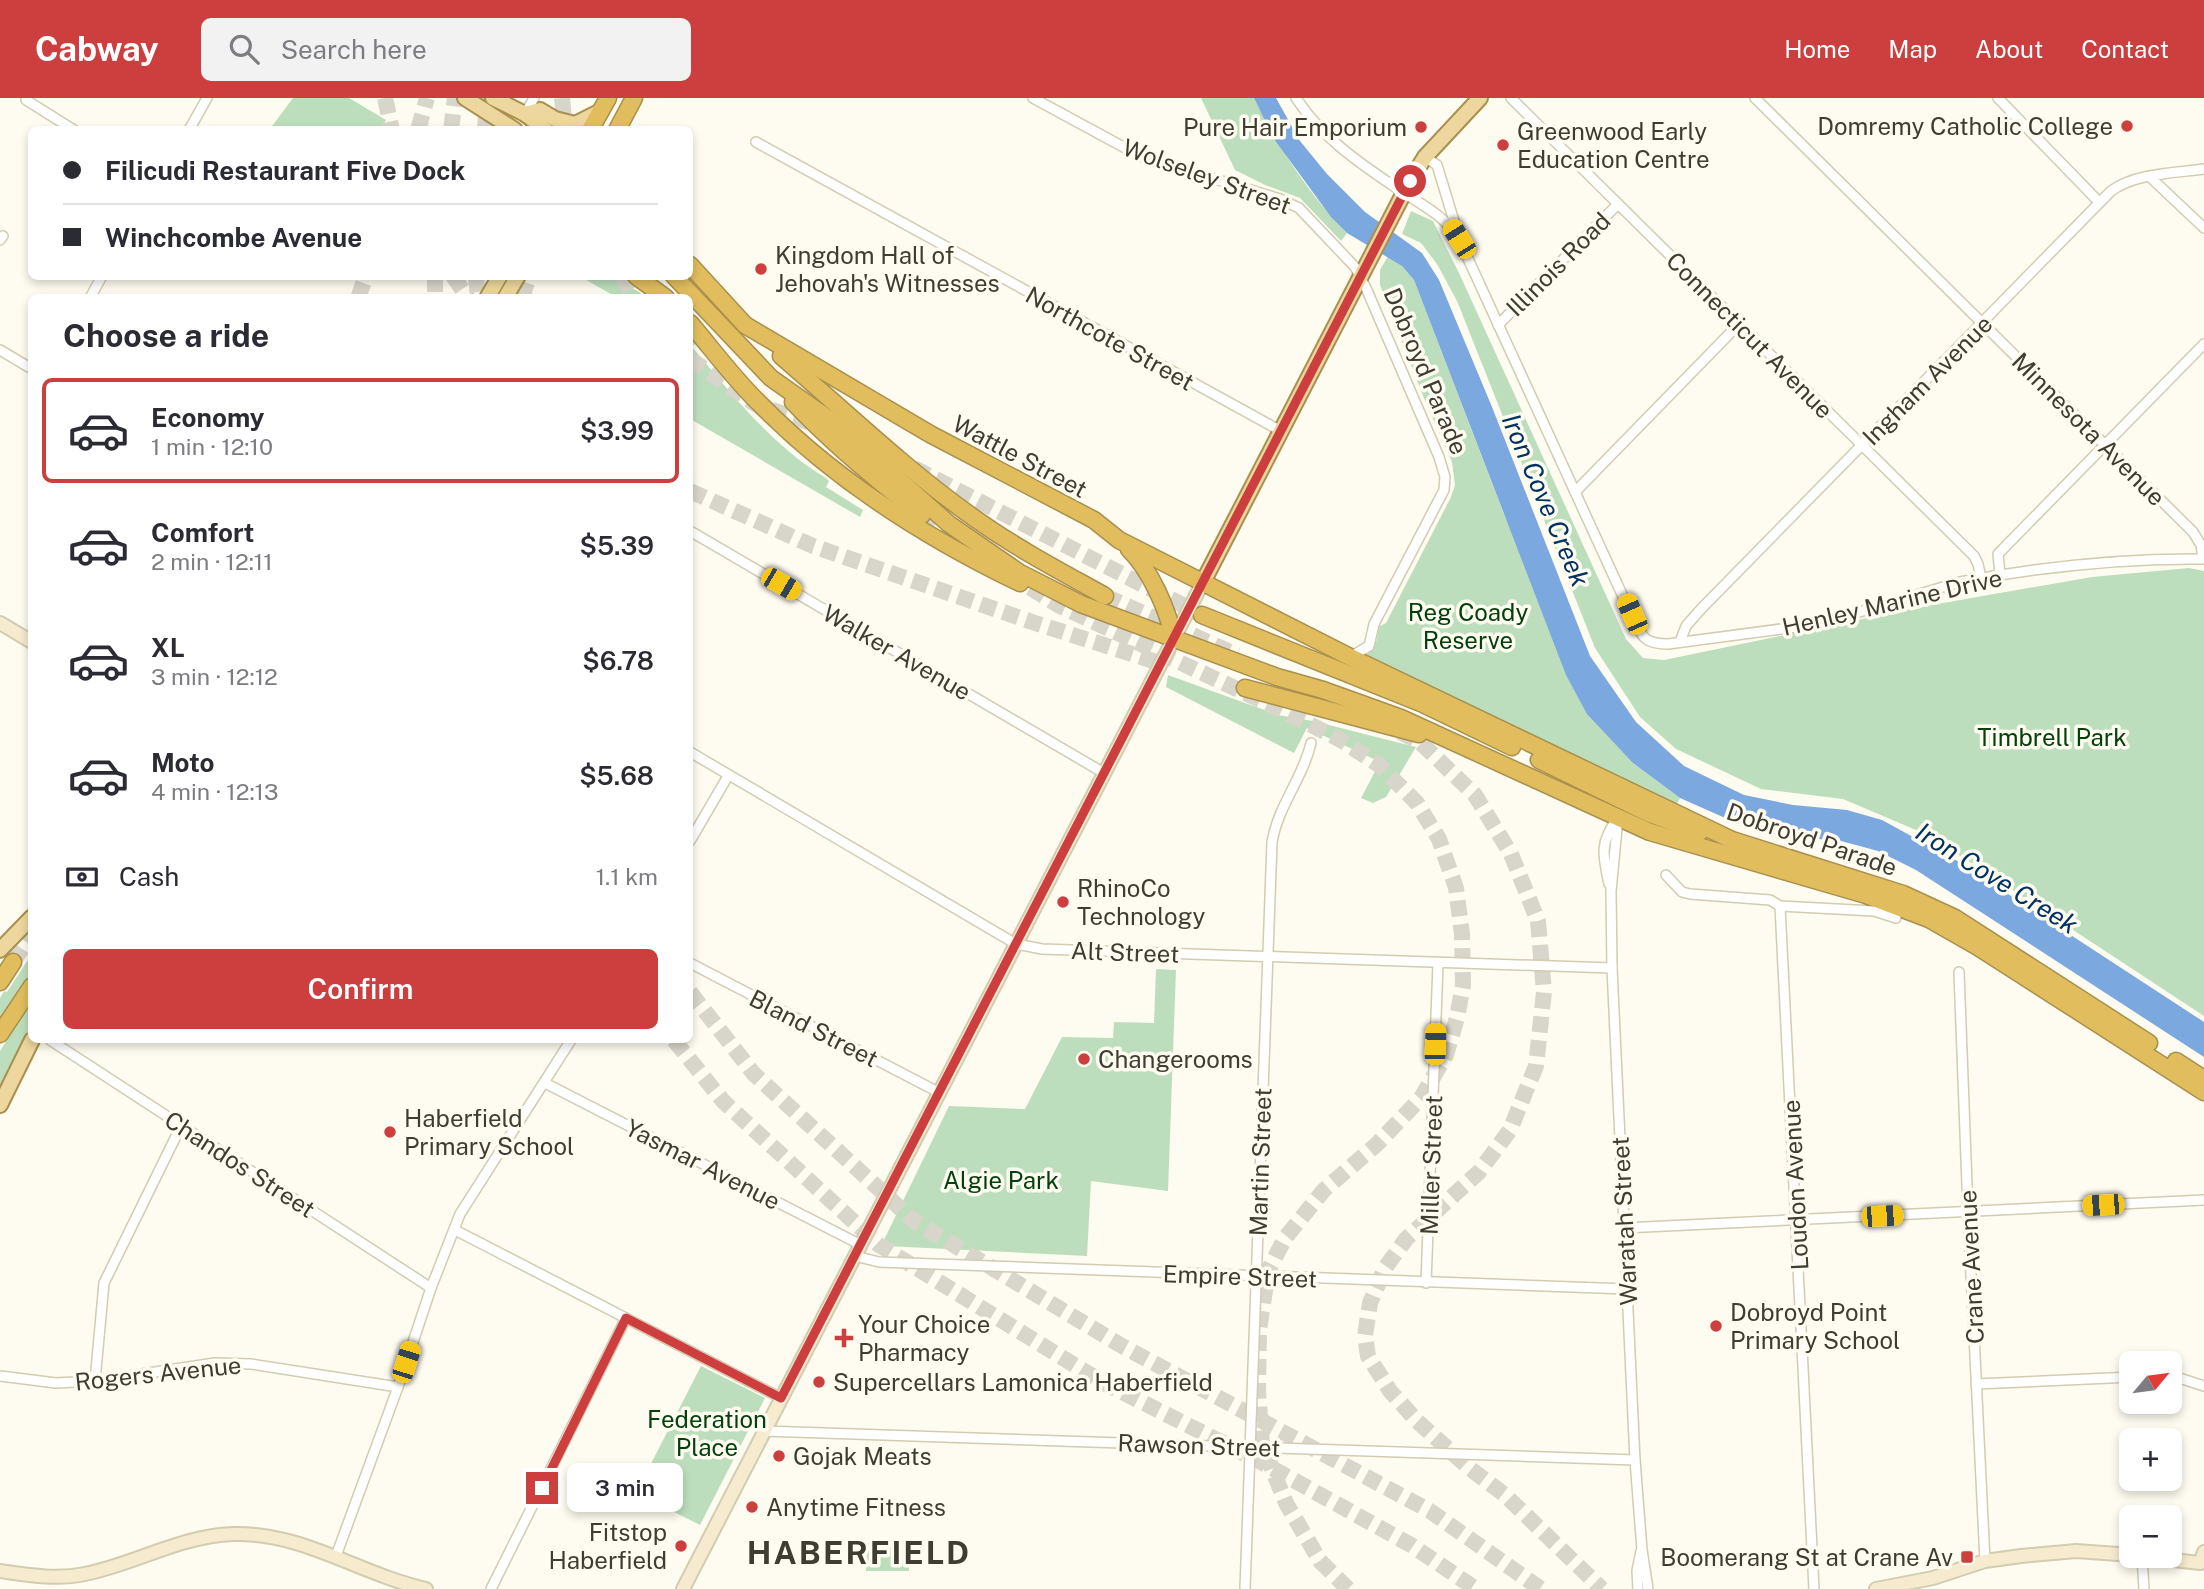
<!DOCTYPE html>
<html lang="en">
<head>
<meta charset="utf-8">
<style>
	:root { --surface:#fff; --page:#f2f2f3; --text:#2b2b33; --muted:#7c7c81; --line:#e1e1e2; --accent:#cd3e3f }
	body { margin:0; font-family:"Public Sans",sans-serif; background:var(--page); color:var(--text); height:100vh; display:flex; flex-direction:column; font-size:26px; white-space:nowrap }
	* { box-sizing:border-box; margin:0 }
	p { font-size:23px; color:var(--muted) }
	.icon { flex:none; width:38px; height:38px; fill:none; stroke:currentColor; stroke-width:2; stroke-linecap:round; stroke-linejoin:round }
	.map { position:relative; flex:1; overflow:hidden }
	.sheet { position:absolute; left:28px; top:196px; width:665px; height:749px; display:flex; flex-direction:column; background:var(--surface); border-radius:10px; box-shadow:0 4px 10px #0003 }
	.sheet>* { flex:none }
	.banner { position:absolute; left:28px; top:28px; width:665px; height:154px; border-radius:10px; box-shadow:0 4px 10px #0003; display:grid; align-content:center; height:154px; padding:0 35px; background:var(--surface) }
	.needle { width:46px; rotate:61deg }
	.fabs { position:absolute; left:2119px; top:1253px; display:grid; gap:14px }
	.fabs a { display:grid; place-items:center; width:63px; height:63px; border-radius:10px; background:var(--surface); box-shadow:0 4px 10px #0003; font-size:35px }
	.end { position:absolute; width:32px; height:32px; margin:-16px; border:9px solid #cd3e3f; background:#fff; box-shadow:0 0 0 4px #fff }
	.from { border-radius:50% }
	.bubble { position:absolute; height:49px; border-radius:10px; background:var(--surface); box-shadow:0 4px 10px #0003; font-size:23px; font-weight:600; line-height:49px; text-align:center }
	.car { position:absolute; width:21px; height:42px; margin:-21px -10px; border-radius:9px; box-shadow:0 0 5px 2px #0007; background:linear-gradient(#f5c518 24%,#345 0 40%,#f5c518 0 76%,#345 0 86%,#f5c518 0) }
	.banner b { display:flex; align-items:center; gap:24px; height:66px; font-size:26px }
	.banner b+b { border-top:2px solid var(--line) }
	.banner i { width:18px; height:18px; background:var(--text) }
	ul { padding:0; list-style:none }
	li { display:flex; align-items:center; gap:21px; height:105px; margin:0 14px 10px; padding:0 21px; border:4px solid transparent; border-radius:10px }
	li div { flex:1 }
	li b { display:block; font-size:26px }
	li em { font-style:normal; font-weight:600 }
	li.on { border-color:var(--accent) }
	li>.icon { width:63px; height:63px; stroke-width:1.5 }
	h2 { padding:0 35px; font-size:32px; line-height:84px }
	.pay { display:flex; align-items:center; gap:18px; height:77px; padding:0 35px; font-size:26px }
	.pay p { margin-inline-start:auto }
	.primary-button { display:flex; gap:14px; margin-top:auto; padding:14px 35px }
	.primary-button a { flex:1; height:80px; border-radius:10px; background:var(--accent); color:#fff; font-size:28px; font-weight:600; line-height:80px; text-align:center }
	header { display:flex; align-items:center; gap:42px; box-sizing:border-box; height:98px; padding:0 35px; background:var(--accent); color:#fff }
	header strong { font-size:33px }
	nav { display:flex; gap:38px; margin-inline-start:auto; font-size:24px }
	.search { width:490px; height:63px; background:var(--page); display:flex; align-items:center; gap:18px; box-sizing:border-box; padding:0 24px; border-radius:10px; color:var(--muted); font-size:26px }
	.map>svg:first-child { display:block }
	.green { fill:#bddebc }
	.water { fill:#7ca8e0 }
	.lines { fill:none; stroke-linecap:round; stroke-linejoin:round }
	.highway-tunnel { stroke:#d8d5ca; stroke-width:16; stroke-dasharray:16 8; stroke-linecap:butt }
	.street-casing { stroke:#d2ccb0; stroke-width:12 }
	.secondary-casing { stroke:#d2ccb0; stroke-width:16 }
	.primary-casing { stroke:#a8904e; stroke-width:18 }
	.highway-casing { stroke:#a8904e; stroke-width:19 }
	.street { stroke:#fff; stroke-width:9 }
	.secondary { stroke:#f6ebcf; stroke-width:12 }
	.primary { stroke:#edd79e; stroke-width:14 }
	.highway { stroke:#e1bd5e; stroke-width:16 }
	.route { stroke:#cd3e3f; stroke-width:9 }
	.poi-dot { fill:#cd3e3f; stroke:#fefbf0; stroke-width:2.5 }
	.labels { text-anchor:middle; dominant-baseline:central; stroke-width:7; stroke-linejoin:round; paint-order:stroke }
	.poi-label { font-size:24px; fill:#3f3c31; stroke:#fefbf0; text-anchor:start }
	.street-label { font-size:24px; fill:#3f3c31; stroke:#fefbf0 }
	.park-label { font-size:24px; fill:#04400b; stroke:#fefbf0 }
	.water-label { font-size:26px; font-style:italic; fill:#023163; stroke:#fefbf0 }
	.district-label { font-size:32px; font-weight:bold; letter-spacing:2px; fill:#3f3c31; stroke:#fefbf0 }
</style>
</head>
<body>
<header>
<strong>Cabway</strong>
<div class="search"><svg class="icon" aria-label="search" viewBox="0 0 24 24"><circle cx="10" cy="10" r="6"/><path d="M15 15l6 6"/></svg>Search here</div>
<nav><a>Home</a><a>Map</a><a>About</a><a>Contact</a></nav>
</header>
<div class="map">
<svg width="2204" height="1491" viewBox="0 0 2204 1491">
	<rect width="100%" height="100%" fill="#fefbf0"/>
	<g class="green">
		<polygon points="293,0 349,0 386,22 381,31 270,31"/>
		<path d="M1201 0H1254C1278 48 1309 97 1347 135L1341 143 1300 100 1265 87 1235 72Z"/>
		<polygon points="1411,113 1433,123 1459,175 1626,541 1643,560 1664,562 1920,509 2092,479 2189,470 2204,473 2204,918 1930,738 1843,701 1761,691 1676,651 1640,619 1595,550 1457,203 1437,166 1421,145 1402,136"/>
		<polygon points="1388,158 1402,168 1414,182 1505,419 1633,665 1680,700 1675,710 1366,558 1377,542 1378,529 1386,525 1451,399 1455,387 1452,364 1423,298 1380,187 1380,172"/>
		<polygon points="581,179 611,179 641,195 638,199 616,199"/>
		<path d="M690 239 695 246 692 249C730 294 774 350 826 380L829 383 826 389 863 412 860 419 692 322 690 325Z"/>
		<polygon points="1168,577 1278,617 1313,623 1416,649 1386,699 1373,705 1361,700 1380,664 1307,630 1294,655 1166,589"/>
		<polygon points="31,857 31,875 0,924 0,900 4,893 7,894"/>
		<polygon points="1156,871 1176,872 1168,1093 1091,1083 1087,1158 886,1148 883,1144 949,1008 1025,1011 1062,939 1113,940 1114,924 1154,925"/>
		<polygon points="31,904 31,927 0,989 0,953"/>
		<polygon points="701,1268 765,1300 700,1427 636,1395"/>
		<polygon points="867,1445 909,1445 909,1473 866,1473"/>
	</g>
	<polygon class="water" points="1254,0 1276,0 1300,43 1327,76 1365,114 1422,155 1439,182 1492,309 1590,558 1636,624 1684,668 1744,697 1793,707 1847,712 1882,722 1959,764 2204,924 2204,959 1916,772 1878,753 1841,743 1783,738 1723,719 1680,700 1633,665 1587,616 1566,577 1414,182 1402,168 1347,135 1331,119 1274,41"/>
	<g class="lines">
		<g class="highway-tunnel">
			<polyline points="385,0 392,32"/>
			<polyline points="562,0 565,32"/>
			<polyline points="418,32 427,0"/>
			<polyline points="451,32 455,0"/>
			<polyline points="485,32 487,0"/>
			<polyline points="435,178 435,200"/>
			<polyline points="453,178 468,200"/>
			<polyline points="476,178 478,200"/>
			<polyline points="622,178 634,200"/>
			<polyline points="358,200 366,178"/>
			<polyline points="522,200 529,178"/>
			<polyline points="690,261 755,306 816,327"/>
			<polyline points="914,370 1202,517"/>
			<polyline points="690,393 813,448 1032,524 1163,566"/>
			<polyline points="922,417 983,459"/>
			<polyline points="1010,477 1058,507 1277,610 1339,641 1379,667 1417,705 1439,741 1456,790 1462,836 1463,887 1457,920 1446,957 1421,1000 1376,1047 1324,1092 1285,1140 1268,1173 1259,1232 1258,1292 1262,1346 1286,1405 1320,1463 1348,1491"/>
			<polyline points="1105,498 1237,557"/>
			<polyline points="1400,634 1420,644 1475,697 1511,756 1538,823 1544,894 1536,968 1510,1032 1479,1074 1406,1141 1385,1170 1370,1205 1365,1238 1368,1258 1390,1293 1417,1323 1468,1369 1505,1397 1602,1491"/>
			<polyline points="13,864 32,835"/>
			<polyline points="690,894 754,976 914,1123 1122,1248 1430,1413 1541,1491"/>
			<polyline points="674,942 723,1003 879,1147 1102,1284 1259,1363 1411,1447 1476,1491"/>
		</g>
		<defs>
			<g id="street">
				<polyline points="1033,0 1140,58 1280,101 1299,110 1355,169 1366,190 1439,359 1445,379 1444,392 1374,526 1369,548 1350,559"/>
				<path d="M1296 0C1321 38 1355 62 1392 87 1417 105 1442 114 1459 141L1631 516C1642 538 1643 546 1668 546L1819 526 1960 484C2040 469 2122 460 2204 461"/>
				<polyline points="1511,0 1974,458 1978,466 1981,480"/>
				<polyline points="1755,0 2193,434 2201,447 2203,460"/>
				<polyline points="1998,0 2099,104"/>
				<polyline points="26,2 74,32"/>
				<polyline points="525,16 534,0"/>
				<polyline points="189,32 207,0"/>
				<polyline points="756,44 1281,333"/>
				<polyline points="1425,59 1437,67 1457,133"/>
				<polyline points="2150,79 2204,130"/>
				<polyline points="0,142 3,138"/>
				<polyline points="90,200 102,178"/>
				<polyline points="1498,227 1618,106"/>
				<polyline points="0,252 32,271"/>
				<polyline points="1575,394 1739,226"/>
				<polyline points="690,433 1104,675"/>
				<polyline points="2000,477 1998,456 2204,246"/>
				<path d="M1680 544 1686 528 1701 511 2111 93C2136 75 2175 75 2204 71"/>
				<polyline points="690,654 1016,846 1042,851 1612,870"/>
				<polyline points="1618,720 1611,793 1612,870 1635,1362 1642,1452 1648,1491"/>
				<polyline points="690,743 728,678"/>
				<polyline points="1666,777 1682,794 1690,796 1770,802 1780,808 1874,813 1896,820"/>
				<path d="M1609 786C1603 758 1599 744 1618 720"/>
				<polyline points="1780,808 1814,1491"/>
				<polyline points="690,865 940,995"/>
				<polyline points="1959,874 1968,1114 1985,1463"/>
				<polyline points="50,942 431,1190"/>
				<polyline points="545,985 861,1147"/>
				<polyline points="1624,1130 2204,1102"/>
				<polyline points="455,1132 781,1300"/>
				<polyline points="855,1158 879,1164 1627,1191"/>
				<polyline points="1426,1185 1438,866"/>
				<polyline points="2170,1277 2204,1288"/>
				<polyline points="0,1278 56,1285 95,1283 215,1265 251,1266 398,1289"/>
				<polyline points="95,1283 104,1185 181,1028"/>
				<polyline points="1976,1286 2132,1279"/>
				<polyline points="764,1333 1635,1362"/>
				<polyline points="336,1458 398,1289 431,1190 460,1116 571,942"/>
				<polyline points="2142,1458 2144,1491"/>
				<polyline points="491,1491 626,1220"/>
				<path d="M1245 1491 1272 744C1278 708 1303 680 1311 645"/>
				<polyline points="1638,1491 1637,1473 1641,1453"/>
			</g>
			<g id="secondary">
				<polyline points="0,525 32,544"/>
				<polyline points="2138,1458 2200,1465 2204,1454"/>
				<path d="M0 1473C28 1477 56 1482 85 1476 135 1466 180 1438 233 1436 303 1434 359 1476 426 1491"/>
				<polyline points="683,1491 1202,486"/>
				<polyline points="1876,1491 1933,1480 1985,1463 2021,1458 2076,1453 2132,1457"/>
			</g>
			<g id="primary">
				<polyline points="465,0 515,32"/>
				<polyline points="493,0 525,16 546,32"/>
				<polyline points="525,16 540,12 555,21 575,26 601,13"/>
				<polyline points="487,200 500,178"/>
				<polyline points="505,200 518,178"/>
				<polyline points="1202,486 1410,83 1425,59 1480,0"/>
				<polyline points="0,852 32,819"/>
				<polyline points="0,1007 32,942"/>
			</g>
			<g id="highway">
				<polyline points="590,32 608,0"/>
				<polyline points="617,32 634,0"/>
				<polyline points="690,167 745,227 930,336 1094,422 1119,442 1350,559 1732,742 1903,796 1955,820 2149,945"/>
				<polyline points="636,178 666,200"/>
				<polyline points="674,178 771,280 836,326 949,426 1020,475 1081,506 1277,579 1323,592 1401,620 1650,734 1866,797 1929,821 1978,849 2204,994"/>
				<path d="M690 225C713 252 734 281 760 306 835 382 924 439 1020 485"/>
				<path d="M781 258C845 313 907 373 977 422 1018 451 1062 474 1105 498"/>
				<path d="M793 304C833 346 876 382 922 417"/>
				<path d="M1129 451C1151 473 1166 509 1174 539"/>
				<polyline points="1202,517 1423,606 1512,649"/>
				<polyline points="1245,590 1419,636"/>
				<polyline points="1539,662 1650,716 1700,734"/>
				<polyline points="0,884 13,864"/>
				<polyline points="0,936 32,888"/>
				<polyline points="2176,963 2204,981"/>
			</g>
		</defs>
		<use href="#street" class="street-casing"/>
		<use href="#secondary" class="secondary-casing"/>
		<use href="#primary" class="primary-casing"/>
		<use href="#highway" class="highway-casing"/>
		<use href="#street" class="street"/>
		<use href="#secondary" class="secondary"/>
		<use href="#primary" class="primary"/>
		<use href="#highway" class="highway"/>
	</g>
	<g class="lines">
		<polyline class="route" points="542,1390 626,1220 781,1300 1410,83"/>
	</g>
	<g class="poi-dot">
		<circle cx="2127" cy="28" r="7"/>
		<circle cx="1421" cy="29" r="7"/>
		<circle cx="1503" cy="47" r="7"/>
		<circle cx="761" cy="171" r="7"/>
		<circle cx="1063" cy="804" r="7"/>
		<circle cx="1084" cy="961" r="7"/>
		<circle cx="390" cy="1034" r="7"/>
		<circle cx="1716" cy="1228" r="7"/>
		<path d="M840.5 1229.5h7v7h7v7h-7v7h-7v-7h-7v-7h7z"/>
		<circle cx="819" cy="1284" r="7"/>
		<circle cx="779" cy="1358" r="7"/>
		<circle cx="752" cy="1409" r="7"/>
		<circle cx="681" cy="1448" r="7"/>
		<rect x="1960" y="1452" width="14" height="14" rx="3.5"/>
	</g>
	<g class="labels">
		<g class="poi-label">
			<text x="2113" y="28" text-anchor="end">Domremy Catholic College</text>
			<text x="1407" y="29" text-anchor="end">Pure Hair Emporium</text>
			<text x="1517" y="33">Greenwood Early<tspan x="1517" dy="28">Education Centre</tspan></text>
			<text x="775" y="157">Kingdom Hall of<tspan x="775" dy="28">Jehovah's Witnesses</tspan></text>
			<text x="1077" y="790">RhinoCo<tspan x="1077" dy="28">Technology</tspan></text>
			<text x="1098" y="961">Changerooms</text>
			<text x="404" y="1020">Haberfield<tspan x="404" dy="28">Primary School</tspan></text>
			<text x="1730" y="1214">Dobroyd Point<tspan x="1730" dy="28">Primary School</tspan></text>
			<text x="858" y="1226">Your Choice<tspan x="858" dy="28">Pharmacy</tspan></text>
			<text x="833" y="1284">Supercellars Lamonica Haberfield</text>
			<text x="793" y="1358">Gojak Meats</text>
			<text x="766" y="1409">Anytime Fitness</text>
			<text x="667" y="1434" text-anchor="end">Fitstop<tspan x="667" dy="28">Haberfield</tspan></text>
			<text x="1953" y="1459" text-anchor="end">Boomerang St at Crane Av</text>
		</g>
		<g class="street-label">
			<text transform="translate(1207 78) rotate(20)">Wolseley Street</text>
			<text transform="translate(1558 166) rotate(-45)">Illinois Road</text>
			<text transform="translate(1750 237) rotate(45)">Connecticut Avenue</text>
			<text transform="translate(1110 240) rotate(29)">Northcote Street</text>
			<text transform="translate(1426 273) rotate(67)">Dobroyd Parade</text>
			<text transform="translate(1927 282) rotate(-45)">Ingham Avenue</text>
			<text transform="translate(2089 331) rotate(45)">Minnesota Avenue</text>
			<text transform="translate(1020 358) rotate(28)">Wattle Street</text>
			<text transform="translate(1892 504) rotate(-13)">Henley Marine Drive</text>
			<text transform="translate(897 554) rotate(30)">Walker Avenue</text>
			<text transform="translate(1812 741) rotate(19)">Dobroyd Parade</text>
			<text transform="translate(1125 854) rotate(2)">Alt Street</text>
			<text transform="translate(814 930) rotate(27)">Bland Street</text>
			<text transform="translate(1260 1064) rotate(-88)">Martin Street</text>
			<text transform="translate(240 1066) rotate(33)">Chandos Street</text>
			<text transform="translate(703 1066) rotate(27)">Yasmar Avenue</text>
			<text transform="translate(1431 1067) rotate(-88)">Miller Street</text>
			<text transform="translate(1795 1087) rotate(-93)">Loudon Avenue</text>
			<text transform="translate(1624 1123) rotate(-93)">Waratah Street</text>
			<text transform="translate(1971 1169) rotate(-93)">Crane Avenue</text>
			<text transform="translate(1240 1178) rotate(2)">Empire Street</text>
			<text transform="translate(158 1275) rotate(-6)">Rogers Avenue</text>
			<text transform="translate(1199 1347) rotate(2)">Rawson Street</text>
		</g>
		<g class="park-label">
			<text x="1468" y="514">Reg Coady<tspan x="1468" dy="28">Reserve</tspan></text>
			<text x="2052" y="639">Timbrell Park</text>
			<text x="1001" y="1082">Algie Park</text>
			<text x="707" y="1321">Federation<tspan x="707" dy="28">Place</tspan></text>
		</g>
		<g class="water-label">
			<text transform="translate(1546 402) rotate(67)">Iron Cove Creek</text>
			<text transform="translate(1997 780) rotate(32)">Iron Cove Creek</text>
		</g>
		<g class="district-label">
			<text x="859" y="1454">HABERFIELD</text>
		</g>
	</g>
</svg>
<div class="fabs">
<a><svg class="needle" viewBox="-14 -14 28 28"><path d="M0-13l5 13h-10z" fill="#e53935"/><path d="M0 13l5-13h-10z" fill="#7c7c81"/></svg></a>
<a>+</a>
<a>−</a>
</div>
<i class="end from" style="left:1410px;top:83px"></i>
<i class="end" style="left:542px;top:1390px"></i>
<div class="bubble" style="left:567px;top:1365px;width:116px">3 min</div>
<i class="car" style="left:1459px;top:141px;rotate:328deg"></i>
<i class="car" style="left:781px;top:486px;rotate:120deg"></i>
<i class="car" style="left:1632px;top:516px;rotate:336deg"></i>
<i class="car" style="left:1435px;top:946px;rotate:2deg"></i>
<i class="car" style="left:2103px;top:1107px;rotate:267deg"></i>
<i class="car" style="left:1882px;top:1118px;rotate:87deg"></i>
<i class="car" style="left:406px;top:1264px;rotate:18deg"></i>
<div class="banner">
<b><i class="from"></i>Filicudi Restaurant Five Dock</b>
<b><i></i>Winchcombe Avenue</b>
</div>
<section class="sheet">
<h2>Choose a ride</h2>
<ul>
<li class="on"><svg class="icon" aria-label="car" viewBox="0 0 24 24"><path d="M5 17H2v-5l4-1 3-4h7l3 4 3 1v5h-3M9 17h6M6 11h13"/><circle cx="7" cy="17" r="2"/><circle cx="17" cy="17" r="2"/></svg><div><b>Economy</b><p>1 min · 12:10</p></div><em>$3.99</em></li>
<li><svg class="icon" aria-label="car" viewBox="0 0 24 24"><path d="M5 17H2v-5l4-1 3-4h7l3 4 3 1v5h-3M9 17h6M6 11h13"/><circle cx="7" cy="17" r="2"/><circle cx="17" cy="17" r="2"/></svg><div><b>Comfort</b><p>2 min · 12:11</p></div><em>$5.39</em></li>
<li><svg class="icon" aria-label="car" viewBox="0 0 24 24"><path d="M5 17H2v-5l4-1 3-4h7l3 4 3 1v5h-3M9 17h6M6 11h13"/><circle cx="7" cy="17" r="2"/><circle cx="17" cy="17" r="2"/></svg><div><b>XL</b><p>3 min · 12:12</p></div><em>$6.78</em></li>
<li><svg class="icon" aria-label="car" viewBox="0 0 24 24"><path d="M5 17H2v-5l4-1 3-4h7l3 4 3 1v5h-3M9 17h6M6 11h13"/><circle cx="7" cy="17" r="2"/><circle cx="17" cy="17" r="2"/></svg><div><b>Moto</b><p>4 min · 12:13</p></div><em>$5.68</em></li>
</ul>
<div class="pay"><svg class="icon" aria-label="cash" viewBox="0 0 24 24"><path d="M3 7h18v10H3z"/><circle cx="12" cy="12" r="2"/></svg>Cash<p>1.1 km</p></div>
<div class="primary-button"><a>Confirm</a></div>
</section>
</div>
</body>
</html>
